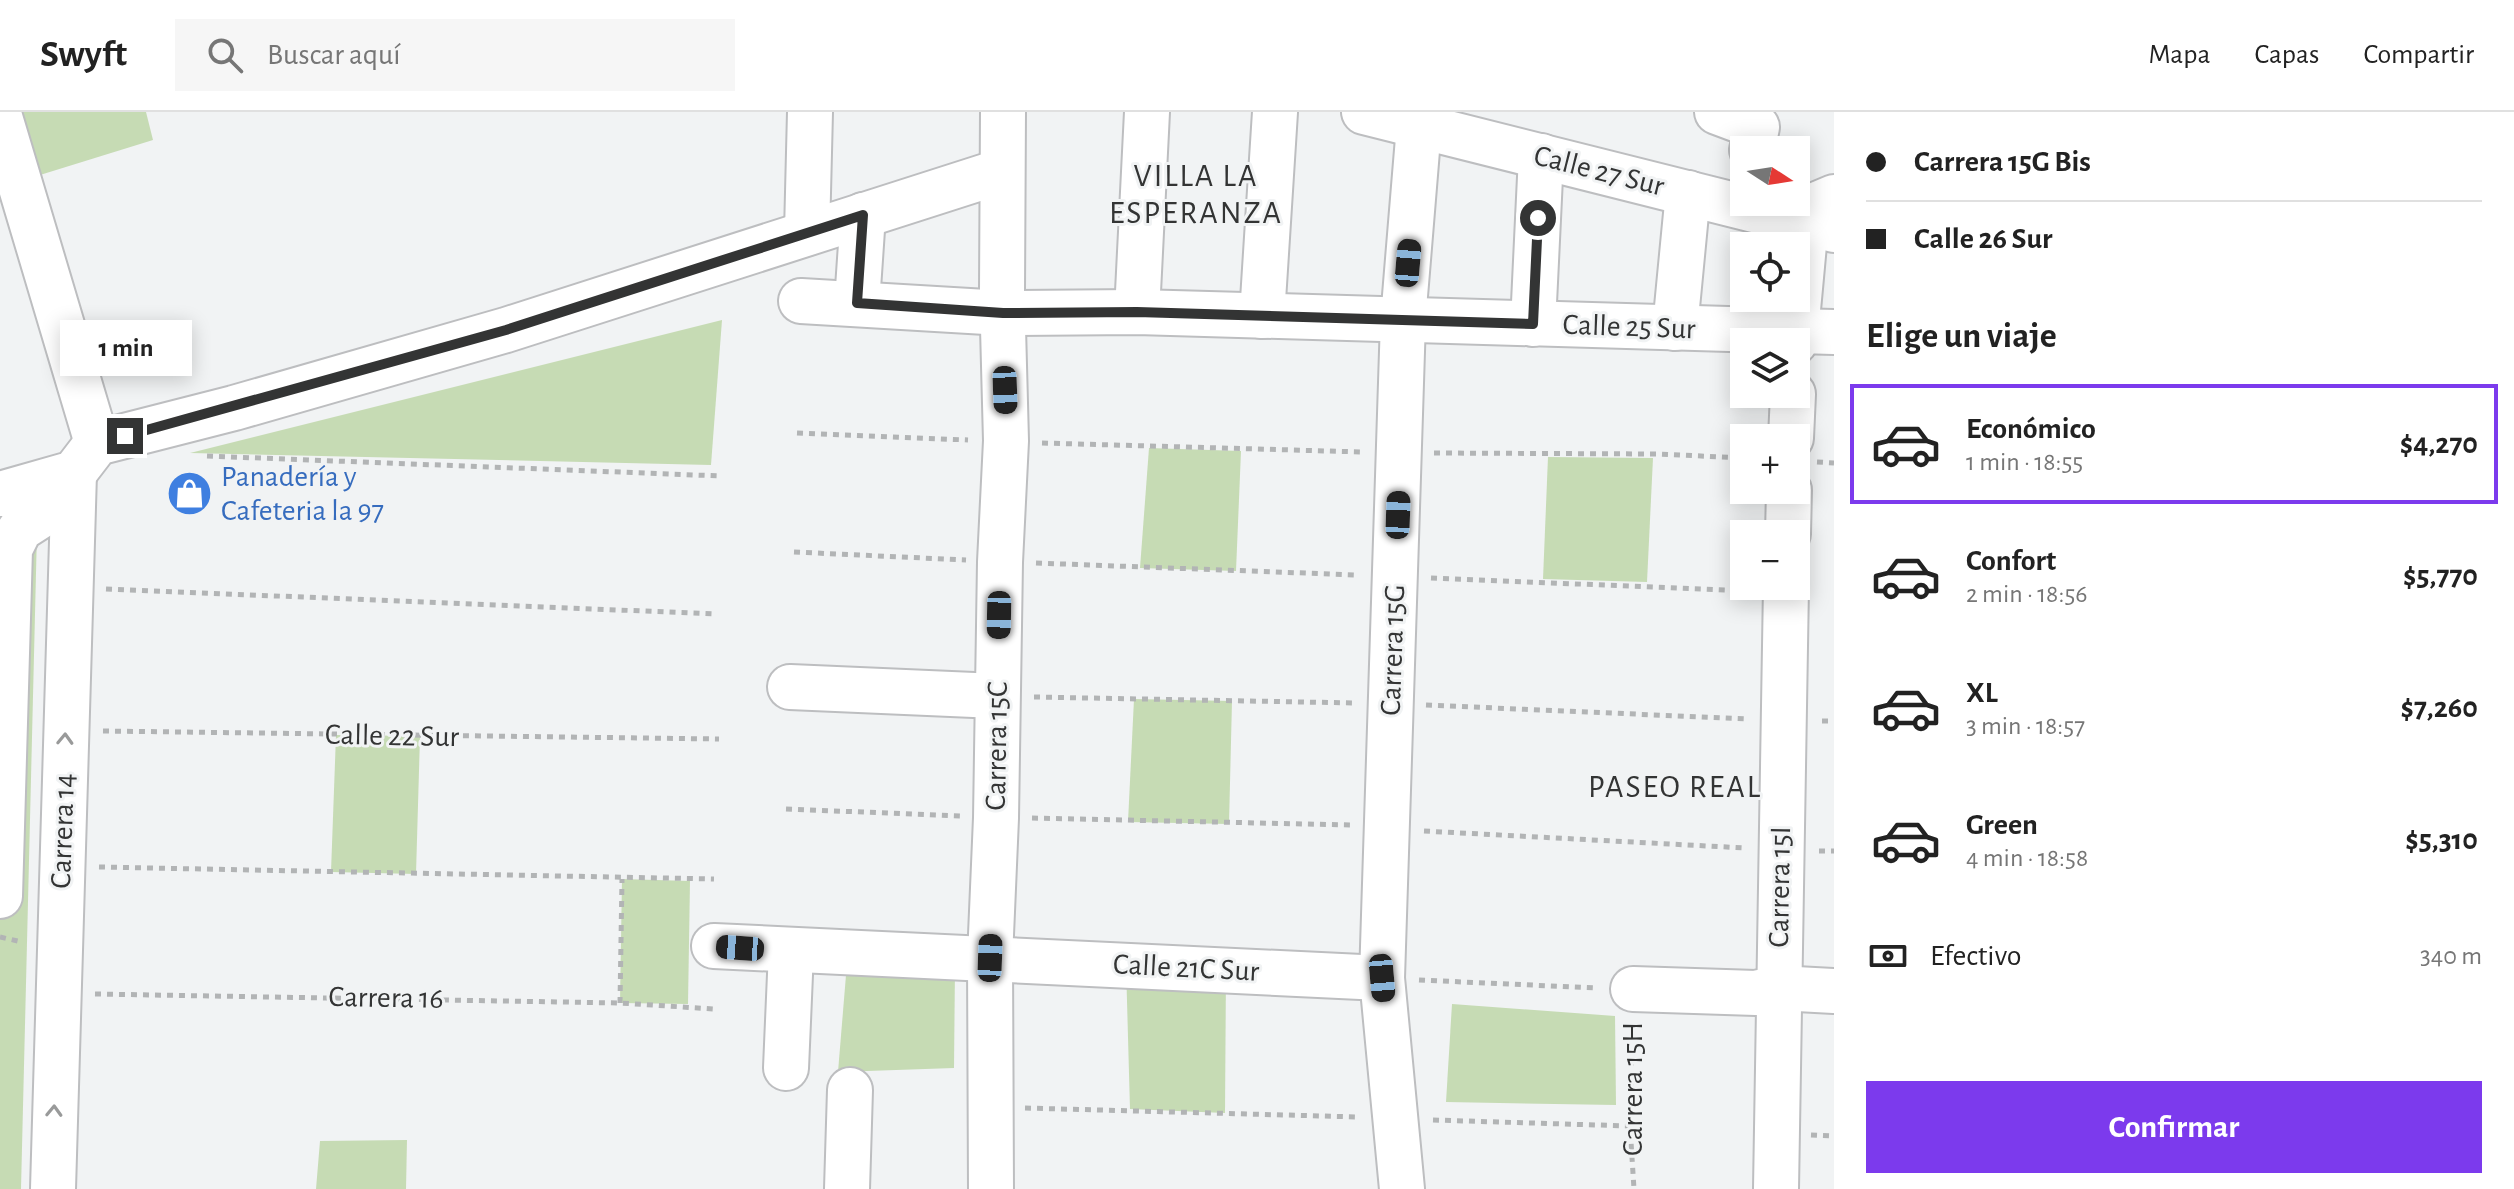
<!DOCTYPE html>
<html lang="es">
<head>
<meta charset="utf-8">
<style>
	:root { --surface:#fff; --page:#f6f6f6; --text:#222; --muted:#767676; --line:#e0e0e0; --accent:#7c3aed }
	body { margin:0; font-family:"Alegreya Sans",sans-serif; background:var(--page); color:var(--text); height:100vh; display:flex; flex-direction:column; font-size:30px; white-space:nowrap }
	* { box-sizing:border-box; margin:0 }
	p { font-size:26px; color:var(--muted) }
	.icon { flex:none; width:44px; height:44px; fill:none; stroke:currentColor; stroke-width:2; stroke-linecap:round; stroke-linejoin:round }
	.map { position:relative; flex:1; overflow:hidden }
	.drawer { display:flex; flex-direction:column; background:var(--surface); width:680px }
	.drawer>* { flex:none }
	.top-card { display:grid; align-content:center; height:176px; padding:0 32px; background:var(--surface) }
	.needle { width:52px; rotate:102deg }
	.tools { position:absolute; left:1730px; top:24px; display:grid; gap:16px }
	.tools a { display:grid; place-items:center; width:80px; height:80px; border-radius:0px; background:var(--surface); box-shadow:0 4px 20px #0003; font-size:40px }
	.end { position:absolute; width:36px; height:36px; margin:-18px; border:10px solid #333434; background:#fff; box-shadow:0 0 0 4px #fff }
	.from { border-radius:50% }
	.bubble { position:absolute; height:56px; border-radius:0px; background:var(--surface); box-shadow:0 4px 20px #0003; font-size:26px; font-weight:700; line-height:56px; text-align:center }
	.car { position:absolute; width:24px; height:48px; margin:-24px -12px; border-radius:10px; box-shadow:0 0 6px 2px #0007; background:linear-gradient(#222 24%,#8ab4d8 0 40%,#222 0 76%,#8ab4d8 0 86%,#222 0) }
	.top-card b { display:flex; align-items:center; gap:28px; height:76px; font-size:30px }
	.top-card b+b { border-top:2px solid var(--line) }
	.top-card i { width:20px; height:20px; background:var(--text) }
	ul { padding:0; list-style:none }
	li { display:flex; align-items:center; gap:24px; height:120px; margin:0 16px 12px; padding:0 16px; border:4px solid transparent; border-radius:0px }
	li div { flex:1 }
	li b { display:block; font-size:30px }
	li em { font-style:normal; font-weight:700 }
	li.on { border-color:var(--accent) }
	li>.icon { width:72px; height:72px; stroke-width:1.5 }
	h2 { padding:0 32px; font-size:36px; line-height:96px }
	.pay { display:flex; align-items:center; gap:20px; height:88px; padding:0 32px; font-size:30px }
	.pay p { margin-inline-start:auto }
	.button { display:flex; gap:16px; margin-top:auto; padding:16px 32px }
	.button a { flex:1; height:92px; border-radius:0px; background:var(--accent); color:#fff; font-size:32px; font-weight:700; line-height:92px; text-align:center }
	header { display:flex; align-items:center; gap:48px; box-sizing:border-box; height:112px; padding:0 40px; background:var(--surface); border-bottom:2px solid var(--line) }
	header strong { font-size:38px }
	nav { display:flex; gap:44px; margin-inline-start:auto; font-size:28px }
	.search { width:560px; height:72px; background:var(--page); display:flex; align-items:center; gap:20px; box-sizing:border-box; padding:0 28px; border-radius:0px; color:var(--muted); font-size:30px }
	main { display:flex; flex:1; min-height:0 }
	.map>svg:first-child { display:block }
	.green { fill:#c6dbb4 }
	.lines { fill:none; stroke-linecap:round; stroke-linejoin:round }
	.minor-casing { stroke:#bdbec0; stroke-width:48 }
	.path { stroke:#b2b4b5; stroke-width:5; stroke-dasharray:6 6; stroke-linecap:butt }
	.minor { stroke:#fff; stroke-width:44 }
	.oneway { stroke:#999a9a }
	.route { stroke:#333434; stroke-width:10 }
	.labels { text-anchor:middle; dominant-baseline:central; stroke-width:6; stroke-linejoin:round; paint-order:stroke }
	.street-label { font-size:30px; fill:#333434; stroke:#f1f3f4 }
	.shop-label { font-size:30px; fill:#366cbe; stroke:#f1f3f4; text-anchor:start }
	.neighbourhood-label { font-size:32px; letter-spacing:2px; fill:#333434; stroke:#f1f3f4 }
</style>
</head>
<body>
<header>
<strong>Swyft</strong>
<div class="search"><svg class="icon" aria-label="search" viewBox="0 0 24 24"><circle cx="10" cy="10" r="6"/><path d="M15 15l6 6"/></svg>Buscar aquí</div>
<nav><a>Mapa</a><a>Capas</a><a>Compartir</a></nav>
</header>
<main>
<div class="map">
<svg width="1834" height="1077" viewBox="0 0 1834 1077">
	<rect width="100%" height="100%" fill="#f1f3f4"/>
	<g class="green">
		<polygon points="23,0 146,0 153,28 40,63"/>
		<polygon points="722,208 711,353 190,341"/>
		<polygon points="1149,336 1241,339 1236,459 1140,456"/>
		<polygon points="1548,345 1653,346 1647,470 1543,467"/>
		<polygon points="37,420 21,1077 0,1077 0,429"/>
		<polygon points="1134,587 1232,589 1229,712 1128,710"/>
		<polygon points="336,623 420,624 416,762 331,760"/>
		<polygon points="622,767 690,769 688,892 620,891"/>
		<polygon points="847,851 955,855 954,956 838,960"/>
		<polygon points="1126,853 1226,859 1225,1001 1130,997"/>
		<polygon points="1452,892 1615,904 1616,993 1446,990"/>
		<polygon points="407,1028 406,1077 316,1077 320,1029"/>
	</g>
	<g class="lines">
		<defs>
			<g id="minor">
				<polyline points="1364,0 1834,118"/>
				<polyline points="1717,0 1757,15 1752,38"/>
				<polyline points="0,5 97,331"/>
				<polyline points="807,121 810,0"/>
				<polyline points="801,189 1003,201 1137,200 1834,220"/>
				<polyline points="857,191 863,103"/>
				<polyline points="1137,200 1147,0"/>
				<polyline points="1262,204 1275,0"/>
				<polyline points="1533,212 1541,44"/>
				<polyline points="1675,216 1688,81"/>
				<polyline points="1795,230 1806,111 1815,93 1834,85"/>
				<polyline points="1791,326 1793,282"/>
				<polyline points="0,382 74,361 97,331 234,296 506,218 1002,59"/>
				<polyline points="1788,422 1789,378"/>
				<polyline points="790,575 997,584"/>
				<polyline points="0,784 10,437 20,417 73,383"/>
				<polyline points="714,834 1382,866"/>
				<polyline points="1633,877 1756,881 1777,876 1834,879"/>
				<polyline points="786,956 791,839"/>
				<polyline points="53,1077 74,361"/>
				<polyline points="847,1077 850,978"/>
				<polyline points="991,1077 990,846 996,706 1000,450 1006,329 1002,178 1003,0"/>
				<polyline points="1402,1077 1382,866 1403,208 1419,14 1423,0"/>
				<polyline points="1776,1077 1786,474"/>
			</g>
		</defs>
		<use href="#minor" class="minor-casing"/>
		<g class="path">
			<polyline points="797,321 968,328"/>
			<polyline points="1042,331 1364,340"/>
			<polyline points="1434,341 1658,342 1744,346"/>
			<polyline points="207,344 721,364"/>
			<polyline points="1817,350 1834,351"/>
			<polyline points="794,440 966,448"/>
			<polyline points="1036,451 1357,463"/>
			<polyline points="1431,466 1749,479"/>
			<polyline points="106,477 716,502"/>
			<polyline points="1034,585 1356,591"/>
			<polyline points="1426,593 1748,607"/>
			<polyline points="1822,609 1834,609"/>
			<polyline points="103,619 719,627"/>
			<polyline points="786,697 962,704"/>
			<polyline points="1032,706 1350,713"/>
			<polyline points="1424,719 1745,736"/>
			<polyline points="1819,739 1834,739"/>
			<polyline points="99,755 714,767"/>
			<polyline points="0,825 22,830"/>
			<polyline points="1419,868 1597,876"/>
			<polyline points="95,882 620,891 714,897"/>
			<polyline points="620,891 622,767"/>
			<polyline points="1632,912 1630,1014 1634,1077"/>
			<polyline points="1025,996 1359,1005"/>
			<polyline points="1433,1008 1630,1014"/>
			<polyline points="1811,1023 1834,1024"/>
		</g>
		<use href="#minor" class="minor"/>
	</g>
	<defs><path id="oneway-chevron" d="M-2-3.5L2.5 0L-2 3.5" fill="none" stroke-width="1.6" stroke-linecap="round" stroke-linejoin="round" transform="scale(2)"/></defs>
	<g class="oneway">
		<use href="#oneway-chevron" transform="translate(65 627) rotate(-88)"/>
		<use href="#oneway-chevron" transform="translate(54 999) rotate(-88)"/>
	</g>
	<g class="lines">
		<polyline class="route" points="125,324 506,218 863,103 857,191 1003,201 1137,200 1533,212 1538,106"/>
	</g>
	<defs>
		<symbol id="shop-disc" viewBox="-11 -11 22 22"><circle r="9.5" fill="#3f7fe0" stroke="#f1f3f4"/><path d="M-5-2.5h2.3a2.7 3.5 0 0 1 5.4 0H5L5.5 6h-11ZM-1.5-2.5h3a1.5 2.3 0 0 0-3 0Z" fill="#fff"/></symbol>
	</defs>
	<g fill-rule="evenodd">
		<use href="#shop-disc" x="164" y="356" width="51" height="51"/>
	</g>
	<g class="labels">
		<g class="street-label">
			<text transform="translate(1599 59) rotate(14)">Calle 27 Sur</text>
			<text transform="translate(1629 215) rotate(2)">Calle 25 Sur</text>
			<text transform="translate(1393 538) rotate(-88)">Carrera 15G</text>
			<text transform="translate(392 624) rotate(1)">Calle 22 Sur</text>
			<text transform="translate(997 634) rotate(-89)">Carrera 15C</text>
			<text transform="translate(63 719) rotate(-88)">Carrera 14</text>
			<text transform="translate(1780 775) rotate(-89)">Carrera 15I</text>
			<text transform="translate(1186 856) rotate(3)">Calle 21C Sur</text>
			<text transform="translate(386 886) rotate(1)">Carrera 16</text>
			<text transform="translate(1633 977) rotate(-90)">Carrera 15H</text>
		</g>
		<g class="shop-label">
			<text x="221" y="365">Panadería y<tspan x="221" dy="34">Cafeteria la 97</tspan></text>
		</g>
		<g class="neighbourhood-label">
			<text x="1196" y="64">VILLA LA<tspan x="1196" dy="37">ESPERANZA</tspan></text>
			<text x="1675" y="675">PASEO REAL</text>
		</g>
	</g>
</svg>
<div class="tools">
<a><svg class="needle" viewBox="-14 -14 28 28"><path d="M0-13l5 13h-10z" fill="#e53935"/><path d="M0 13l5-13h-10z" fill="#767676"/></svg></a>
<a><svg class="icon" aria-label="locate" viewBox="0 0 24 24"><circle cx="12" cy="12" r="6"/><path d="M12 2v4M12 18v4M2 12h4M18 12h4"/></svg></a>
<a><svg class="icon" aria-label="layers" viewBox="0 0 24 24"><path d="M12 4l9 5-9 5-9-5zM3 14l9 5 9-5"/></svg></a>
<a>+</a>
<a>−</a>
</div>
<i class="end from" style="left:1538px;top:106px"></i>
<i class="end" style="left:125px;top:324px"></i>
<div class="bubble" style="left:60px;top:208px;width:132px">1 min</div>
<i class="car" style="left:1408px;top:151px;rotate:5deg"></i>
<i class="car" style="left:1005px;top:278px;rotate:178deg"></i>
<i class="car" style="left:1398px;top:403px;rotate:2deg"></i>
<i class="car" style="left:999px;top:503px;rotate:181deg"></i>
<i class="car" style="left:740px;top:836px;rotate:274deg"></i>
<i class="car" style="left:990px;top:846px;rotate:2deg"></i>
<i class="car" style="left:1382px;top:866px;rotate:175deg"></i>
</div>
<section class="drawer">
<div class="top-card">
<b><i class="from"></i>Carrera 15G Bis</b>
<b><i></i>Calle 26 Sur</b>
</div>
<h2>Elige un viaje</h2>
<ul>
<li class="on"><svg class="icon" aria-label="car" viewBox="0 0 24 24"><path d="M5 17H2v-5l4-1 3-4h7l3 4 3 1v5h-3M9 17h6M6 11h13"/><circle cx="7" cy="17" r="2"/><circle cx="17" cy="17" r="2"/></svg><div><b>Económico</b><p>1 min · 18:55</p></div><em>$4,270</em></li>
<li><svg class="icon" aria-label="car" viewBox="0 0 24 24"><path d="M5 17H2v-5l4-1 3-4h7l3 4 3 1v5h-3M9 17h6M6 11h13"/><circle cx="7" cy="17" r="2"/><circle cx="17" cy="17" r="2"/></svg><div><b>Confort</b><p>2 min · 18:56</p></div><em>$5,770</em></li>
<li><svg class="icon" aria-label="car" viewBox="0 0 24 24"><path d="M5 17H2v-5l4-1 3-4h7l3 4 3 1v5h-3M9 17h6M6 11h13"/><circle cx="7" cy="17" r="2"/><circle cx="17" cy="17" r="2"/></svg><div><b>XL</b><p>3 min · 18:57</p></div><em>$7,260</em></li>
<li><svg class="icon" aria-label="car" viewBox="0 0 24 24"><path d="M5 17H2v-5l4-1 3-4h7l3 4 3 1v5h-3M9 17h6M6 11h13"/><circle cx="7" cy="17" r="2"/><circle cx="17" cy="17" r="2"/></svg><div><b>Green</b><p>4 min · 18:58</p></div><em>$5,310</em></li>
</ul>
<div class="pay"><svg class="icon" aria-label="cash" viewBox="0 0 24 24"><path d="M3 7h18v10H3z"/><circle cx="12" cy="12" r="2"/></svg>Efectivo<p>340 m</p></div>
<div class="button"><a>Confirmar</a></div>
</section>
</main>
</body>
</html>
